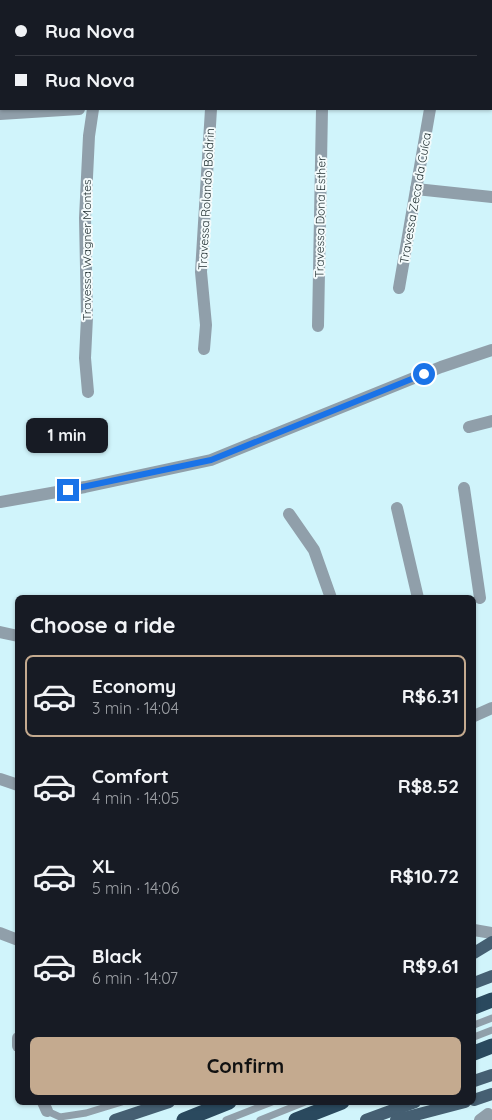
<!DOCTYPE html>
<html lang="en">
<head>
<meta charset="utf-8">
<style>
	:root { --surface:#171b24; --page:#20242c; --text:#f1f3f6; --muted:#9ea1a6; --line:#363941; --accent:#c4aa8f }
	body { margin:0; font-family:Quicksand,sans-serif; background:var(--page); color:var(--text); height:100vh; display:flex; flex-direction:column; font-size:19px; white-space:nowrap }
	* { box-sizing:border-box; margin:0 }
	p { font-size:16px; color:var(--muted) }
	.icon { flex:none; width:28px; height:28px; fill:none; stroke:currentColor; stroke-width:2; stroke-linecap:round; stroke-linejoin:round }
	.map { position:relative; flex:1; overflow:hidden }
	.drawer { position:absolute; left:15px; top:595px; width:461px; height:510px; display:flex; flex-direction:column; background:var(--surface); border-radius:8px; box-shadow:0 1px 4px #0004 }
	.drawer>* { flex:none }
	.top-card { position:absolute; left:0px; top:0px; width:492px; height:110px; box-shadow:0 1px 4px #0004; display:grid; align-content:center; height:110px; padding:0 15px; background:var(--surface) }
	.end { position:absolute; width:22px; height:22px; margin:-11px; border:6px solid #1a73e8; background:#fff; box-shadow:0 0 0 2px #fff }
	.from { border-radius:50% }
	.bubble { position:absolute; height:35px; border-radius:8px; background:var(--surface); box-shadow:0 1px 4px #0004; font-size:16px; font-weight:700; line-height:35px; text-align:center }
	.top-card b { display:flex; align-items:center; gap:18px; height:48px; font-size:19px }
	.top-card b+b { border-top:1px solid var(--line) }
	.top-card i { width:12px; height:12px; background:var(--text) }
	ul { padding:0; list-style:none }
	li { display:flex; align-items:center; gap:15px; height:82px; margin:0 10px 8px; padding:0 5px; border:2px solid transparent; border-radius:8px }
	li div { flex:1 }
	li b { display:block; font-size:19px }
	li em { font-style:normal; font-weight:700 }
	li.on { border-color:var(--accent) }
	li>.icon { width:45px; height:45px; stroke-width:1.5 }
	h2 { padding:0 15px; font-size:22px; line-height:60px }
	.primary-button { display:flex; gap:10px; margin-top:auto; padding:10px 15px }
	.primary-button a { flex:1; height:58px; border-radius:8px; background:var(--accent); color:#111; font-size:20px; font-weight:700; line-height:58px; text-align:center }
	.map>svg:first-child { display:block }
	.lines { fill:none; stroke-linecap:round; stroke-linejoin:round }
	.service { stroke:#909faa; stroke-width:7 }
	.minor { stroke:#909faa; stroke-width:12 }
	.primary { stroke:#455f72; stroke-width:12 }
	.motorway { stroke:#2a495e; stroke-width:15 }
	.route { stroke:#1a73e8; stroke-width:6 }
	.labels { text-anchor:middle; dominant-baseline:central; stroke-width:4; stroke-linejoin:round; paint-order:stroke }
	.street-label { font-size:12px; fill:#223032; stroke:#f4fbfc }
</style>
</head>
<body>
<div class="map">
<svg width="492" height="1120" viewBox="0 0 492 1120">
	<rect width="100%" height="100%" fill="#d0f4fb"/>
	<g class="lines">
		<g class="service">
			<polyline points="474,1025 492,1018"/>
			<polyline points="474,1037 492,1030"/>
			<polyline points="47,1111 60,1117 86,1113 122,1102"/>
			<polyline points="226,1120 272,1102"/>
			<polyline points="260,1120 305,1102"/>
		</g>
		<g class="minor">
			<polyline points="45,0 45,1"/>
			<polyline points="196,1 196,0"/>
			<polyline points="328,1 328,0"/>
			<polyline points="491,82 492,82"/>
			<polyline points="0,114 79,109"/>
			<polyline points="416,189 492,197"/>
			<polyline points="399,288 430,109"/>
			<polyline points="318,326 322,109"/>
			<polyline points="204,349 206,325 201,272 211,109"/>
			<polyline points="88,392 85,358 87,317 85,218 89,136 93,109"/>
			<polyline points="469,427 492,421"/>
			<polyline points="464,488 480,598"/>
			<polyline points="0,502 85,487 211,460 441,367 492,350"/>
			<polyline points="397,508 418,598"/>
			<polyline points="289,514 314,550 331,598"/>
			<polyline points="0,632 18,636"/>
			<polyline points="474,716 492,708"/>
			<polyline points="0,779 18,785"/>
			<polyline points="474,930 492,933"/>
			<polyline points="0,933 18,940"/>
			<polyline points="18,1038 18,1046"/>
			<polyline points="43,1102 47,1111"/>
			<polyline points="480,1120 488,1114 489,1120"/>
		</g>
		<g class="primary">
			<polyline points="474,953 492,942"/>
			<polyline points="474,983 492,976"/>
			<polyline points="474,1081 492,1075"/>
			<polyline points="474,1100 492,1094"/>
			<polyline points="115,1120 169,1102"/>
			<polyline points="366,1120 415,1102"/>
			<polyline points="396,1120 465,1102"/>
		</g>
		<g class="motorway">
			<polyline points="474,1007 492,1000"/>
			<polyline points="474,1053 492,1046"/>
			<polyline points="184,1120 229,1102"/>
			<polyline points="296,1120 342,1102"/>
		</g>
	</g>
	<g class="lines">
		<polyline class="route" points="68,490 211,460 424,374"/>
	</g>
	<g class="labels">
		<g class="street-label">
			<text transform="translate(415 198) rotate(-80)">Travessa Zeca da Cuíca</text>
			<text transform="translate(206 199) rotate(-87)">Travessa Rolando Boldrin</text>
			<text transform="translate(320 217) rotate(-89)">Travessa Dona Esther</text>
			<text transform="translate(86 250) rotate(-90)">Travessa Wagner Montes</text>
		</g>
	</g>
</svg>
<i class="end from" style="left:424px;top:374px"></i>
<i class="end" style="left:68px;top:490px"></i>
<div class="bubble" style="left:26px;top:418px;width:82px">1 min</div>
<div class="top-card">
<b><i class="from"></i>Rua Nova</b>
<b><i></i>Rua Nova</b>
</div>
<section class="drawer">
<h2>Choose a ride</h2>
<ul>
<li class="on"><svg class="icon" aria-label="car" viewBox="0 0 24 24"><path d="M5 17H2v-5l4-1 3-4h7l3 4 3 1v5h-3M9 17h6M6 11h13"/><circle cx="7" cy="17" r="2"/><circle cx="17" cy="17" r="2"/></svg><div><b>Economy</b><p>3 min · 14:04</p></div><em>R$6.31</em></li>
<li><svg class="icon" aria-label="car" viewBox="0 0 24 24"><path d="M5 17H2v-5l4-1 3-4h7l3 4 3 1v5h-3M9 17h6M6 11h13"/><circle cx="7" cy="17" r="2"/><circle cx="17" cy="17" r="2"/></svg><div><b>Comfort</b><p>4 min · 14:05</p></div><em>R$8.52</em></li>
<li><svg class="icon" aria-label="car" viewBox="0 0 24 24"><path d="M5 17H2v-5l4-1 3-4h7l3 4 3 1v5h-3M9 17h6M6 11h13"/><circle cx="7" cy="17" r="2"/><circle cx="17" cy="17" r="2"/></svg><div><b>XL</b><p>5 min · 14:06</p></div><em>R$10.72</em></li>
<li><svg class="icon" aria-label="car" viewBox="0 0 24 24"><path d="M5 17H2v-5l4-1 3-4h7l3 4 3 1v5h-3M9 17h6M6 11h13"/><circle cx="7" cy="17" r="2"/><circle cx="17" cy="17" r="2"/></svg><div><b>Black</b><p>6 min · 14:07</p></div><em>R$9.61</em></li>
</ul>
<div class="primary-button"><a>Confirm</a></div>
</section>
</div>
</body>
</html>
